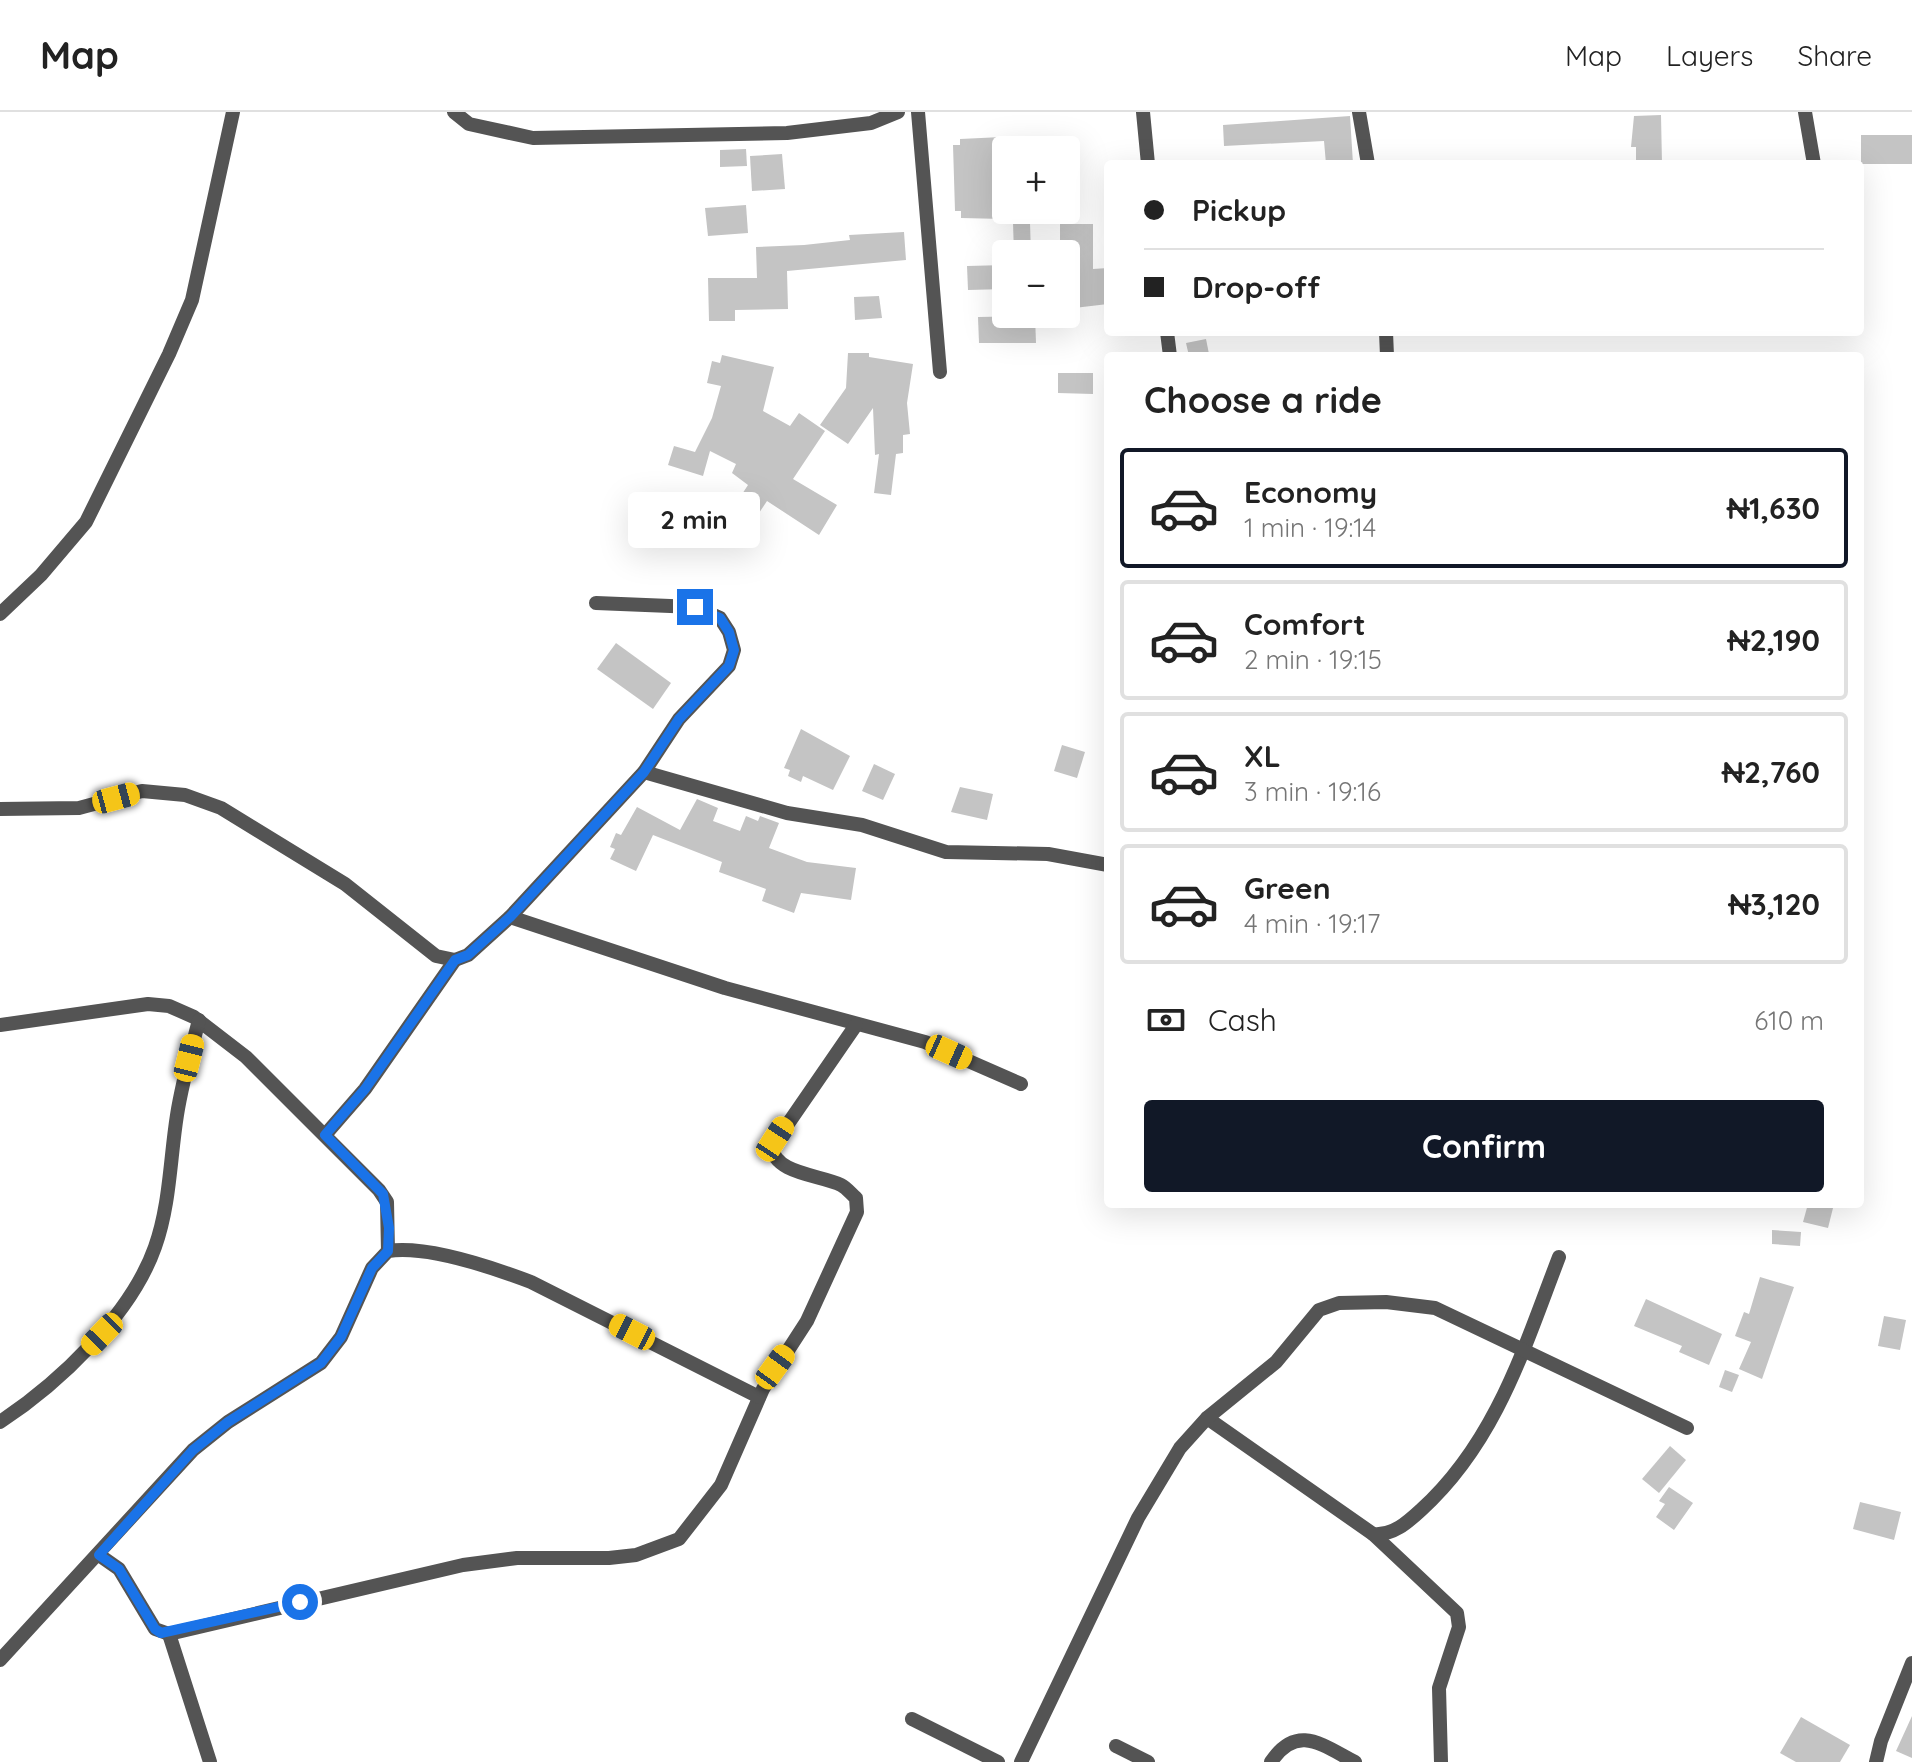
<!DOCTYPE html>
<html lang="en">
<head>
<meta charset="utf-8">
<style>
	:root { --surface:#fff; --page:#f2f2f2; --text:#222; --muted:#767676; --line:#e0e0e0; --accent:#111827 }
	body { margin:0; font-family:Quicksand,sans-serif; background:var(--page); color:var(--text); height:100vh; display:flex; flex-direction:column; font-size:30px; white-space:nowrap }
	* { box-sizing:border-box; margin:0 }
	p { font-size:26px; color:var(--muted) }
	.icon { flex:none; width:44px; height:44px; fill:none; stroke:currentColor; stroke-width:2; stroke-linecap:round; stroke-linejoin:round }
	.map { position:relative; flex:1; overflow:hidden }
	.side { position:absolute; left:1104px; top:240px; width:760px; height:856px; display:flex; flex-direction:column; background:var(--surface); border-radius:8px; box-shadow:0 8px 32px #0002 }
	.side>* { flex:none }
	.banner { position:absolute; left:1104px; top:48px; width:760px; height:176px; border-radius:8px; box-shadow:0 8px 32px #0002; display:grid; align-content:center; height:176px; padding:0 40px; background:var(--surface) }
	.tools { position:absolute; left:992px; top:24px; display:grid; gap:16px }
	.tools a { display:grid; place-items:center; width:88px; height:88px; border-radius:8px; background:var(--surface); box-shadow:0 8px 32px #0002; font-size:40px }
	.end { position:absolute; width:36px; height:36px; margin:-18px; border:10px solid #1a73e8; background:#fff; box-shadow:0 0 0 4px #fff }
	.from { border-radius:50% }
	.bubble { position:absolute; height:56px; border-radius:8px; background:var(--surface); box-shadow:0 8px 32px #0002; font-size:26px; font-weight:800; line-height:56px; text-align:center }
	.car { position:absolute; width:24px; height:48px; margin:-24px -12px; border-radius:10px; box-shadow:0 0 6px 2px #0007; background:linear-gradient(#f5c518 24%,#345 0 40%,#f5c518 0 76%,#345 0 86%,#f5c518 0) }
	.banner b { display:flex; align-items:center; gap:28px; height:76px; font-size:30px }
	.banner b+b { border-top:2px solid var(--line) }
	.banner i { width:20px; height:20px; background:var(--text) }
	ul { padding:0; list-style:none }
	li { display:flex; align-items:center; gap:24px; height:120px; margin:0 16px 12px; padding:0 24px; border:4px solid var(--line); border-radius:8px }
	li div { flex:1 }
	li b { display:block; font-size:30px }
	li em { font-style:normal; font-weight:800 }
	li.current { border-color:var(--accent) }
	li>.icon { width:72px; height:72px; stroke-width:1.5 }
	h2 { padding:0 40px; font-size:36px; line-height:96px }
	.pay { display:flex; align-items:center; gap:20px; height:88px; padding:0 40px; font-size:30px }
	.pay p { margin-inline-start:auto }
	.action { display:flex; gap:16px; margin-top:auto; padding:16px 40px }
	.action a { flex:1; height:92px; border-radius:8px; background:var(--accent); color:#fff; font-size:32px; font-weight:800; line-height:92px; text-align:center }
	header { display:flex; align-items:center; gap:48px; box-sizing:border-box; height:112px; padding:0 40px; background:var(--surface); border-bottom:2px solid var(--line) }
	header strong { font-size:38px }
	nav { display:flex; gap:44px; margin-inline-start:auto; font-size:28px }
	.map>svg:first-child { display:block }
	.building { fill:#c4c4c4 }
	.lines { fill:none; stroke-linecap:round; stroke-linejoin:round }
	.street { stroke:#545454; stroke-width:14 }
	.route { stroke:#1a73e8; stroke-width:10 }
</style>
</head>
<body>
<header>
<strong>Map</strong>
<nav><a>Map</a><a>Layers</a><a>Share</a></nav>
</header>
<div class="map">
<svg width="1912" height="1650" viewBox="0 0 1912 1650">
	<rect width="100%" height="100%" fill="#fff"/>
	<g class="building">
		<polygon points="1661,3 1662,52 1636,52 1636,35 1631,35 1634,4"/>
		<polygon points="1350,4 1353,52 1326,52 1324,29 1224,34 1223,13"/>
		<rect x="1861" y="23" width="51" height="29"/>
		<polygon points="1002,25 1004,107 961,106 961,99 955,99 953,33 960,33 960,27"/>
		<polygon points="746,37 747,54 720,55 720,38"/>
		<polygon points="782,42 785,77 752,79 750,44"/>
		<polygon points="746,93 748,121 708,124 705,96"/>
		<polygon points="1013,111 1030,111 1031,142 1014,142"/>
		<polygon points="1060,112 1093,112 1093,157 1108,156 1108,192 1074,196 1069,144 1060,142"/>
		<polygon points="904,120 906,148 787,159 788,197 735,198 735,209 709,209 708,166 757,166 756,135 804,133 850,128 849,123"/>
		<polygon points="1006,153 1006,177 968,178 967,154"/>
		<polygon points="879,184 882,206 855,208 854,185"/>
		<polygon points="1035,204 1036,231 979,231 978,205"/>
		<polygon points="1206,227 1209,242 1189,244 1186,231"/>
		<polygon points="848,241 869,241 869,245 913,252 907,291 910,322 903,323 903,341 896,342 891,383 874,381 879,342 875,343 873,296 848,332 820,313 846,276"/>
		<polygon points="722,243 774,255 763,299 790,314 799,301 825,319 793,367 837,393 819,423 767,389 751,413 731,399 748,373 732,361 736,352 710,339 703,364 668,353 674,334 695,340 712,306 721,274 707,271 712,249 720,251"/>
		<polygon points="1058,261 1093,261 1093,282 1058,281"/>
		<polygon points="616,531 671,571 653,597 597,557"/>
		<polygon points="801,617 850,644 833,678 803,664 801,670 788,664 790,658 784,656"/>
		<polygon points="1062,633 1085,640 1077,666 1054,659"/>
		<polygon points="874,652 895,662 883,688 862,679"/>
		<polygon points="960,675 993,682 987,708 951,700"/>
		<polygon points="697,687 718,696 713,709 740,719 746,704 758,709 760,704 779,711 769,736 807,750 856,756 851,788 801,781 794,801 762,789 766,777 719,760 722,750 653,723 636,759 610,747 615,737 610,735 616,721 621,723 637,695 680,718"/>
		<polygon points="1808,1092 1834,1092 1828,1116 1803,1110"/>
		<polygon points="1772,1118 1801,1120 1800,1134 1772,1132"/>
		<polygon points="1760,1165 1794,1175 1762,1267 1739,1257 1751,1230 1735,1224 1744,1200 1749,1202"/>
		<polygon points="1646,1187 1722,1222 1709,1253 1679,1240 1682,1234 1634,1214"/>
		<polygon points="1884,1204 1906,1208 1900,1238 1878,1234"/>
		<polygon points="1725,1258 1739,1263 1732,1280 1719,1275"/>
		<polygon points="1670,1334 1686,1348 1659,1381 1642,1367"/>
		<polygon points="1669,1375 1693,1391 1674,1418 1656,1405 1665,1392 1659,1389"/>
		<polygon points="1860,1390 1901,1400 1894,1428 1853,1417"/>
		<polygon points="1912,1604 1912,1646 1896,1639"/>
		<polygon points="1801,1605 1850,1633 1840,1650 1796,1650 1780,1641"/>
	</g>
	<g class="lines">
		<g class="street">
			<polyline points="454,0 469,12 533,26 787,21 871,11 898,0"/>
			<polyline points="918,0 940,260"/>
			<polyline points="1143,0 1148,52"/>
			<polyline points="1359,0 1368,52"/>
			<polyline points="1805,0 1814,52"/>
			<polyline points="1167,220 1170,244"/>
			<polyline points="1386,220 1387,244"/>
			<polyline points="0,502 41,463 86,410 169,242 192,188 233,0"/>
			<polyline points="644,660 787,701 862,713 946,740 1048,742 1108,753"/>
			<polyline points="0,697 79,696 142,679 185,683 221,696 345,772 436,844 455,848"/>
			<polyline points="510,805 725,876 925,930 1021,972"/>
			<polyline points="0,913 148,892 169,894 194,905 246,945 379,1078 387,1090 388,1139"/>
			<polyline points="325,1023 365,977 455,848 468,843 510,805 644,660 679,607 729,554 734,538 729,520 720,506 695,495 596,491"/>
			<path d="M1207 1306 1373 1422C1393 1424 1408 1410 1421 1398 1496 1330 1524 1236 1559 1145"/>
			<path d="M0 1310C59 1271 131 1203 155 1135 170 1093 170 1047 177 1003 182 971 191 939 199 908"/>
			<polyline points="1373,1422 1457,1501 1459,1515 1439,1576 1441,1650"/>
			<path d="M99 1443 119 1457 155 1517 169 1522 463 1453 517 1446H609L636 1443 679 1427 721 1373 763 1277 807 1209 857 1100 856 1086C851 1082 847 1076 841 1073 822 1063 774 1062 772 1035L856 913"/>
			<polyline points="169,1522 210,1650"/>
			<path d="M0 1548 193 1338 228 1310 321 1251 341 1225 372 1156 388 1139C427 1133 494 1156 531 1170L759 1285"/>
			<polyline points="912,1607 998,1650"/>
			<polyline points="1116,1634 1148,1650"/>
			<polyline points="1021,1650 1138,1406 1180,1336 1207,1306 1276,1250 1319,1198 1339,1191 1386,1190 1435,1196 1687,1316"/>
			<path d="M1271 1650C1297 1611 1322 1633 1355 1650"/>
			<polyline points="1876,1650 1881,1629 1912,1551"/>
		</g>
	</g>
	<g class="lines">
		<polyline class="route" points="300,1490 161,1521 155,1517 119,1457 99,1443 193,1338 228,1310 321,1251 341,1225 372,1156 388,1139 389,1116 383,1082 325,1023 365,977 455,848 468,843 510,805 644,660 679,607 729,554 734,538 729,520 720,506 695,495"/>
	</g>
</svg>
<div class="tools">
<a>+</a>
<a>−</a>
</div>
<i class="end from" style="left:300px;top:1490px"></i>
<i class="end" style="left:695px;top:495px"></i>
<div class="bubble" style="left:628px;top:380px;width:132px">2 min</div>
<i class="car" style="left:116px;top:686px;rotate:75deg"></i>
<i class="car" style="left:949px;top:940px;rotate:114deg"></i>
<i class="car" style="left:189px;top:946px;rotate:14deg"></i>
<i class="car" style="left:775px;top:1027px;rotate:33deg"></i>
<i class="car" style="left:632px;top:1220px;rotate:297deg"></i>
<i class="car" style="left:102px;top:1222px;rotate:224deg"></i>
<i class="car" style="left:775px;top:1255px;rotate:36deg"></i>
<div class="banner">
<b><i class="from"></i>Pickup</b>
<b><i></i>Drop-off</b>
</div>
<section class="side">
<h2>Choose a ride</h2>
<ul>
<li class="current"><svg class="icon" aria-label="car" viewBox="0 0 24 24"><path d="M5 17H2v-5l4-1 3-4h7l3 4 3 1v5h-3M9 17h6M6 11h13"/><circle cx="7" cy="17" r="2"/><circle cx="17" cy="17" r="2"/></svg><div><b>Economy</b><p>1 min · 19:14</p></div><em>₦1,630</em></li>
<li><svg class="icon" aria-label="car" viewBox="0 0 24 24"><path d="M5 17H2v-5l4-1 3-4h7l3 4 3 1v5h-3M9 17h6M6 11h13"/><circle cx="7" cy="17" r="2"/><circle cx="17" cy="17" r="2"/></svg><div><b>Comfort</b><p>2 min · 19:15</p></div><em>₦2,190</em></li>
<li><svg class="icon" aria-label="car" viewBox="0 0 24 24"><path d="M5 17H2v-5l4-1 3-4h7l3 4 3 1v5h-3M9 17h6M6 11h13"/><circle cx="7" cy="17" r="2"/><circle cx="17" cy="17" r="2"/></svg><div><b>XL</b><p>3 min · 19:16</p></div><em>₦2,760</em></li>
<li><svg class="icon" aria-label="car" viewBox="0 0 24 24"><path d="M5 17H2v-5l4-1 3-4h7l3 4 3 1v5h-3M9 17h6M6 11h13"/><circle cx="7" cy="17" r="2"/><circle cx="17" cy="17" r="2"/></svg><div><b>Green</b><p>4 min · 19:17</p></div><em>₦3,120</em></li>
</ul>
<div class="pay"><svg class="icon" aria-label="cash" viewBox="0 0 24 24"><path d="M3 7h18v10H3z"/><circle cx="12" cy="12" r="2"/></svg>Cash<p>610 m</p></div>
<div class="action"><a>Confirm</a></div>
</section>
</div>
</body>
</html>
